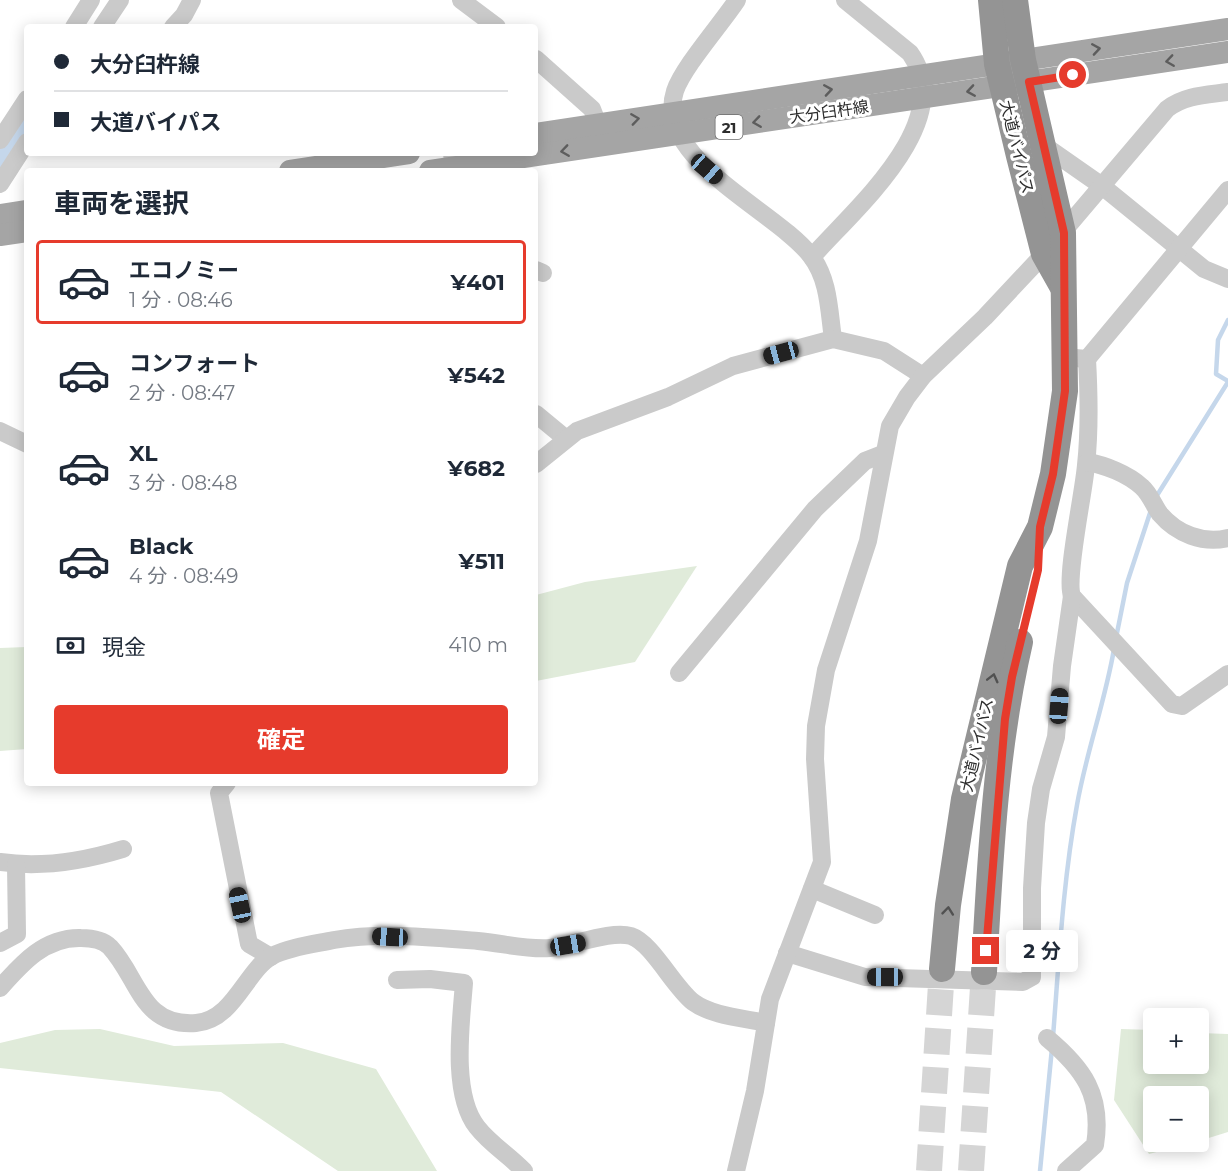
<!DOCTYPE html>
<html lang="ja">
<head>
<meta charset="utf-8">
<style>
	:root { --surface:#fff; --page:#f2f2f3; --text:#1f2937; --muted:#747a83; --line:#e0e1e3; --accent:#e63b2c }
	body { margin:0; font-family:Montserrat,"Noto Sans JP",sans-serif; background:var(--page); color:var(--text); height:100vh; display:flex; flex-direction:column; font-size:22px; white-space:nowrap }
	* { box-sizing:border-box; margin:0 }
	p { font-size:20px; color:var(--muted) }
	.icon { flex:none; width:33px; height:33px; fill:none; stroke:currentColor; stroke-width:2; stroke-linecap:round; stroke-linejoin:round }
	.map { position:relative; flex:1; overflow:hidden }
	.panel { position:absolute; left:24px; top:168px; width:514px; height:618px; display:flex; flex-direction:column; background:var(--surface); border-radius:6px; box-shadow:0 3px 15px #0003 }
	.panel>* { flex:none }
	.banner { position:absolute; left:24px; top:24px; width:514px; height:132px; border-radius:6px; box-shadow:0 3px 15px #0003; display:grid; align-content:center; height:132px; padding:0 30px; background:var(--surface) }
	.buttons { position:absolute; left:1143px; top:1008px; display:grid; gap:12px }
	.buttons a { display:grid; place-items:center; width:66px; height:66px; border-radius:6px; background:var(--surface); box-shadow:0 3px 15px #0003; font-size:30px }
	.end { position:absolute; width:27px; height:27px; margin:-14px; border:8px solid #e63b2c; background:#fff; box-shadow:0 0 0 3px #fff }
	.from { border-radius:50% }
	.bubble { position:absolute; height:42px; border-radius:6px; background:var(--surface); box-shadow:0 3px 15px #0003; font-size:20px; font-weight:700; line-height:42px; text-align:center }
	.car { position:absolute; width:18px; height:36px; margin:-18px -9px; border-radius:8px; box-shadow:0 0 4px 2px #0007; background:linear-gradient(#222 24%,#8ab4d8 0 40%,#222 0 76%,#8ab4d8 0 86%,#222 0) }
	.banner b { display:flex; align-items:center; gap:21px; height:57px; font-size:22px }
	.banner b+b { border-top:2px solid var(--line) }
	.banner i { width:15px; height:15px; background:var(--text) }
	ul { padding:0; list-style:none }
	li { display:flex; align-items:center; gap:18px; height:84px; margin:0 12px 9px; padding:0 18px; border:3px solid transparent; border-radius:6px }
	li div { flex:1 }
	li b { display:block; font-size:22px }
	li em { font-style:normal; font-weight:700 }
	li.on { border-color:var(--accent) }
	li>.icon { width:54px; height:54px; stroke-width:1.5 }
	h2 { padding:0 30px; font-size:27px; line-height:72px }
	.pay { display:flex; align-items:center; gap:15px; height:66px; padding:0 30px; font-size:22px }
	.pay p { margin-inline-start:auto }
	.action { display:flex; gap:12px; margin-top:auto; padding:12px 30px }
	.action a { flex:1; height:69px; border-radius:6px; background:var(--accent); color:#fff; font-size:24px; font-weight:700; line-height:69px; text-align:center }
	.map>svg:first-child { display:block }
	.green { fill:#e0ebda }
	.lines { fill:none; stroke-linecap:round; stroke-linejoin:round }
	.stream { stroke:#c5d7eb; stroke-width:4.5 }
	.river { stroke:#c5d7eb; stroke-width:27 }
	.highway-tunnel { stroke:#d5d5d5; stroke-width:26; stroke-dasharray:26 13; stroke-linecap:butt }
	.minor { stroke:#cacaca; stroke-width:18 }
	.major { stroke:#a5a5a5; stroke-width:22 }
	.highway { stroke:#949494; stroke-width:26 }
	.oneway { stroke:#5d5d5d }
	.oneway2 { stroke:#515151 }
	.route { stroke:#e63b2c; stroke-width:8 }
	.labels { text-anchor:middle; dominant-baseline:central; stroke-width:6; stroke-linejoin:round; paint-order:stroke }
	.shield { fill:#fff; stroke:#6c6c6c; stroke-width:1.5 }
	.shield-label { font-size:15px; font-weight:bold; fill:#2d2d2d }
	.street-label { font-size:16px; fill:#2d2d2d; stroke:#fff }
</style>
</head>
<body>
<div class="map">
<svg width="1228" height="1171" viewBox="0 0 1228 1171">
	<rect width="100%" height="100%" fill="#fff"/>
	<g class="green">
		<polygon points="697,566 635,662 536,681 536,595 585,582"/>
		<polygon points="27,647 27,749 0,751 0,648"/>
		<polygon points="100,1029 174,1046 283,1043 376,1069 437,1171 338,1171 221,1092 0,1068 0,1043 55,1030"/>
		<polygon points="1121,1029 1153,1030 1154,1064 1198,1064 1199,1033 1228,1034 1228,1132 1199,1141 1198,1096 1154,1096 1154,1142 1195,1142 1149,1154 1114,1100"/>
	</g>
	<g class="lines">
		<g class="stream">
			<polyline points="1228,320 1218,340 1216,374 1228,381"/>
			<polyline points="1156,497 1228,382"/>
			<polyline points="1116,638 1127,583 1151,510"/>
			<path d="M1053 1037C1059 960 1063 881 1077 805 1086 753 1105 702 1114 649"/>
			<polyline points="1040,1171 1052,1048"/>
		</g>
		<polyline class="river" points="0,165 27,125"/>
		<g class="highway-tunnel">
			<polyline points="929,1171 942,969"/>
			<polyline points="971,1171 984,972"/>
		</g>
		<g class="minor">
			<polyline points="461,0 497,27"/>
			<path d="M737 0C722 23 683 67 675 91 653 159 777 211 811 256 829 279 829 311 833 339"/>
			<polyline points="74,27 91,0"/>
			<polyline points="102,27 120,0"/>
			<polyline points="173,27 184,15 192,0"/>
			<polyline points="536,59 592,109 602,135"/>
			<polyline points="0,140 27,99"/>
			<polyline points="1044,141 1049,149 1102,186 1204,269 1228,279"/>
			<polyline points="452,153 454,171"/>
			<polyline points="0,184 27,142"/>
			<path d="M812 257C853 210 959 122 910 53L845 0"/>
			<polyline points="536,270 543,273"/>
			<polyline points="1075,358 1087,359 1228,190"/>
			<path d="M1087 359C1089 395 1090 429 1086 465 1084 492 1065 578 1072 596L1172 704 1182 706 1228 674"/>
			<polyline points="536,414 565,438"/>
			<polyline points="0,431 27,444"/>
			<path d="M1087 462C1105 465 1128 474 1142 487 1150 494 1154 506 1160 514 1177 534 1203 544 1228 538"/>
			<polyline points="536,464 577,431 668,397 733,366 833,339 884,351 923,376"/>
			<polyline points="679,673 815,509 865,461 883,454"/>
			<polyline points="227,783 219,793 249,944 271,957"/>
			<path d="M0 862C41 868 84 861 123 849"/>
			<polyline points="812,889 875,915"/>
			<polyline points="0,943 17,934 16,865"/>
			<polyline points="787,953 865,977 1023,982 1032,977 1032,888 1036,823 1041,789 1056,737 1062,666 1072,596"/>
			<path d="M397 980 430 979 464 983C461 1022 451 1094 477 1127 491 1145 509 1155 524 1171"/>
			<path d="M0 988C22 963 45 937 81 938 91 938 102 939 110 947 139 978 141 1027 196 1023 234 1020 246 970 272 956 289 947 315 944 334 940 380 932 431 937 478 941 502 943 526 950 550 948 572 946 611 930 631 936 652 943 673 986 693 1002 712 1016 743 1018 766 1023"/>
			<path d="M1047 1038C1083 1068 1103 1095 1095 1145L1066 1171"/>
			<path d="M736 1171 755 1091 770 999 822 862 815 759 816 726 826 670 868 541 890 426 907 397 923 376 985 317 1044 254 1167 109C1185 95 1207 95 1228 92"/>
		</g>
		<g class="major">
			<polyline points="536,134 1228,29"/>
			<polyline points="290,171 409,153"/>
			<polyline points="430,171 1228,52"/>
			<polyline points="0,215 27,211"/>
			<polyline points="0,235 27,231"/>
		</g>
		<g class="highway">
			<polyline points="991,0 997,64 1019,156 1044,254 1062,286"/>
			<polyline points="942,969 948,905 964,799 1020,566 1040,527 1053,474 1065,391 1063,233 1023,60 1015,0"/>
			<path d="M984 972C990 862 995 750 1020 642"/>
		</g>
	</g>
	<defs><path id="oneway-chevron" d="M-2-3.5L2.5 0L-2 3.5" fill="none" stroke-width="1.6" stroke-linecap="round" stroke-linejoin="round" transform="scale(1.5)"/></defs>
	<g class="oneway">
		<use href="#oneway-chevron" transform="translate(1096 49) rotate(-9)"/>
		<use href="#oneway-chevron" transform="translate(1170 61) rotate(172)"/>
		<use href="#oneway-chevron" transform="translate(828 90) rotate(-9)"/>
		<use href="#oneway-chevron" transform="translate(971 91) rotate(171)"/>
		<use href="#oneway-chevron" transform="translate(635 119) rotate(-8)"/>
		<use href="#oneway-chevron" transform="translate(757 122) rotate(172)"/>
		<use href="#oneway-chevron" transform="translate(565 151) rotate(172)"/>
	</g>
	<g class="oneway2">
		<use href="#oneway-chevron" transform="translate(993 678) rotate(-76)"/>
		<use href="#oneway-chevron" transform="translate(948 911) rotate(-84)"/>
	</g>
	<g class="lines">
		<polyline class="route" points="986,951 1005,719 1012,677 1038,570 1040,527 1053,474 1065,391 1064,233 1029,82 1073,75"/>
	</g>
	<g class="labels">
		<rect class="shield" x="715.5" y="115" width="27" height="24" rx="4.5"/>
		<g class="shield-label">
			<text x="729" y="127">21</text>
		</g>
		<g class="street-label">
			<text transform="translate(829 112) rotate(-8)">大分臼杵線</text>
			<text transform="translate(1017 147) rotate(76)">大道バイパス</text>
			<text transform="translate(977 745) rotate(-77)">大道バイパス</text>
		</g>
	</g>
</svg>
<div class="buttons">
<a>+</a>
<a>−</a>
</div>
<i class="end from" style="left:1073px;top:75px"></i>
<i class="end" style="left:986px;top:951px"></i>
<div class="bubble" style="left:1006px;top:930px;width:72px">2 分</div>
<i class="car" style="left:707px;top:169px;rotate:131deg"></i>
<i class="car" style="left:781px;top:353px;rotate:255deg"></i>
<i class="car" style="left:1059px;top:706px;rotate:4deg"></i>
<i class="car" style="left:240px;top:905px;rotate:348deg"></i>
<i class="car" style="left:390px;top:937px;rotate:273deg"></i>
<i class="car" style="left:568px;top:945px;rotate:80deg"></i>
<i class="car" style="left:885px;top:977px;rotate:270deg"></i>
<div class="banner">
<b><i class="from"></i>大分臼杵線</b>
<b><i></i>大道バイパス</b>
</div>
<section class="panel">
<h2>車両を選択</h2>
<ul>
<li class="on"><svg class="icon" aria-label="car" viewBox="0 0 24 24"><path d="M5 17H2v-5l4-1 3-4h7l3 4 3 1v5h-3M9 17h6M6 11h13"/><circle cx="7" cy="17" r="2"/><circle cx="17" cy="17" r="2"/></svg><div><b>エコノミー</b><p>1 分 · 08:46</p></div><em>¥401</em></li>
<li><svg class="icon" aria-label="car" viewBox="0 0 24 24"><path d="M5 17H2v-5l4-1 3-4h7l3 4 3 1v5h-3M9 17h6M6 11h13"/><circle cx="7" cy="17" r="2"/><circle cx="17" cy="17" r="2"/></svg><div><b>コンフォート</b><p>2 分 · 08:47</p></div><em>¥542</em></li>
<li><svg class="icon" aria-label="car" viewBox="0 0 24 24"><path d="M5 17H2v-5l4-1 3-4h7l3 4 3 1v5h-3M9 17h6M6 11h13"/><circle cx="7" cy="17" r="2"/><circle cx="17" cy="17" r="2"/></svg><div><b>XL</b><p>3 分 · 08:48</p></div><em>¥682</em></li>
<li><svg class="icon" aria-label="car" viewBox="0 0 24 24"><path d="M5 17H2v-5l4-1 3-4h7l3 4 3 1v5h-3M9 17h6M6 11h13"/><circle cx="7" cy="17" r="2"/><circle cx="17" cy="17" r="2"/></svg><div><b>Black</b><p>4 分 · 08:49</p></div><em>¥511</em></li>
</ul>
<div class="pay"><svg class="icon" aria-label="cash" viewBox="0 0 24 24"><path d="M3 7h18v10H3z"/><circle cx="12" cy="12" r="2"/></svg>現金<p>410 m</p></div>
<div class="action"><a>確定</a></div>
</section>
</div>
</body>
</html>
